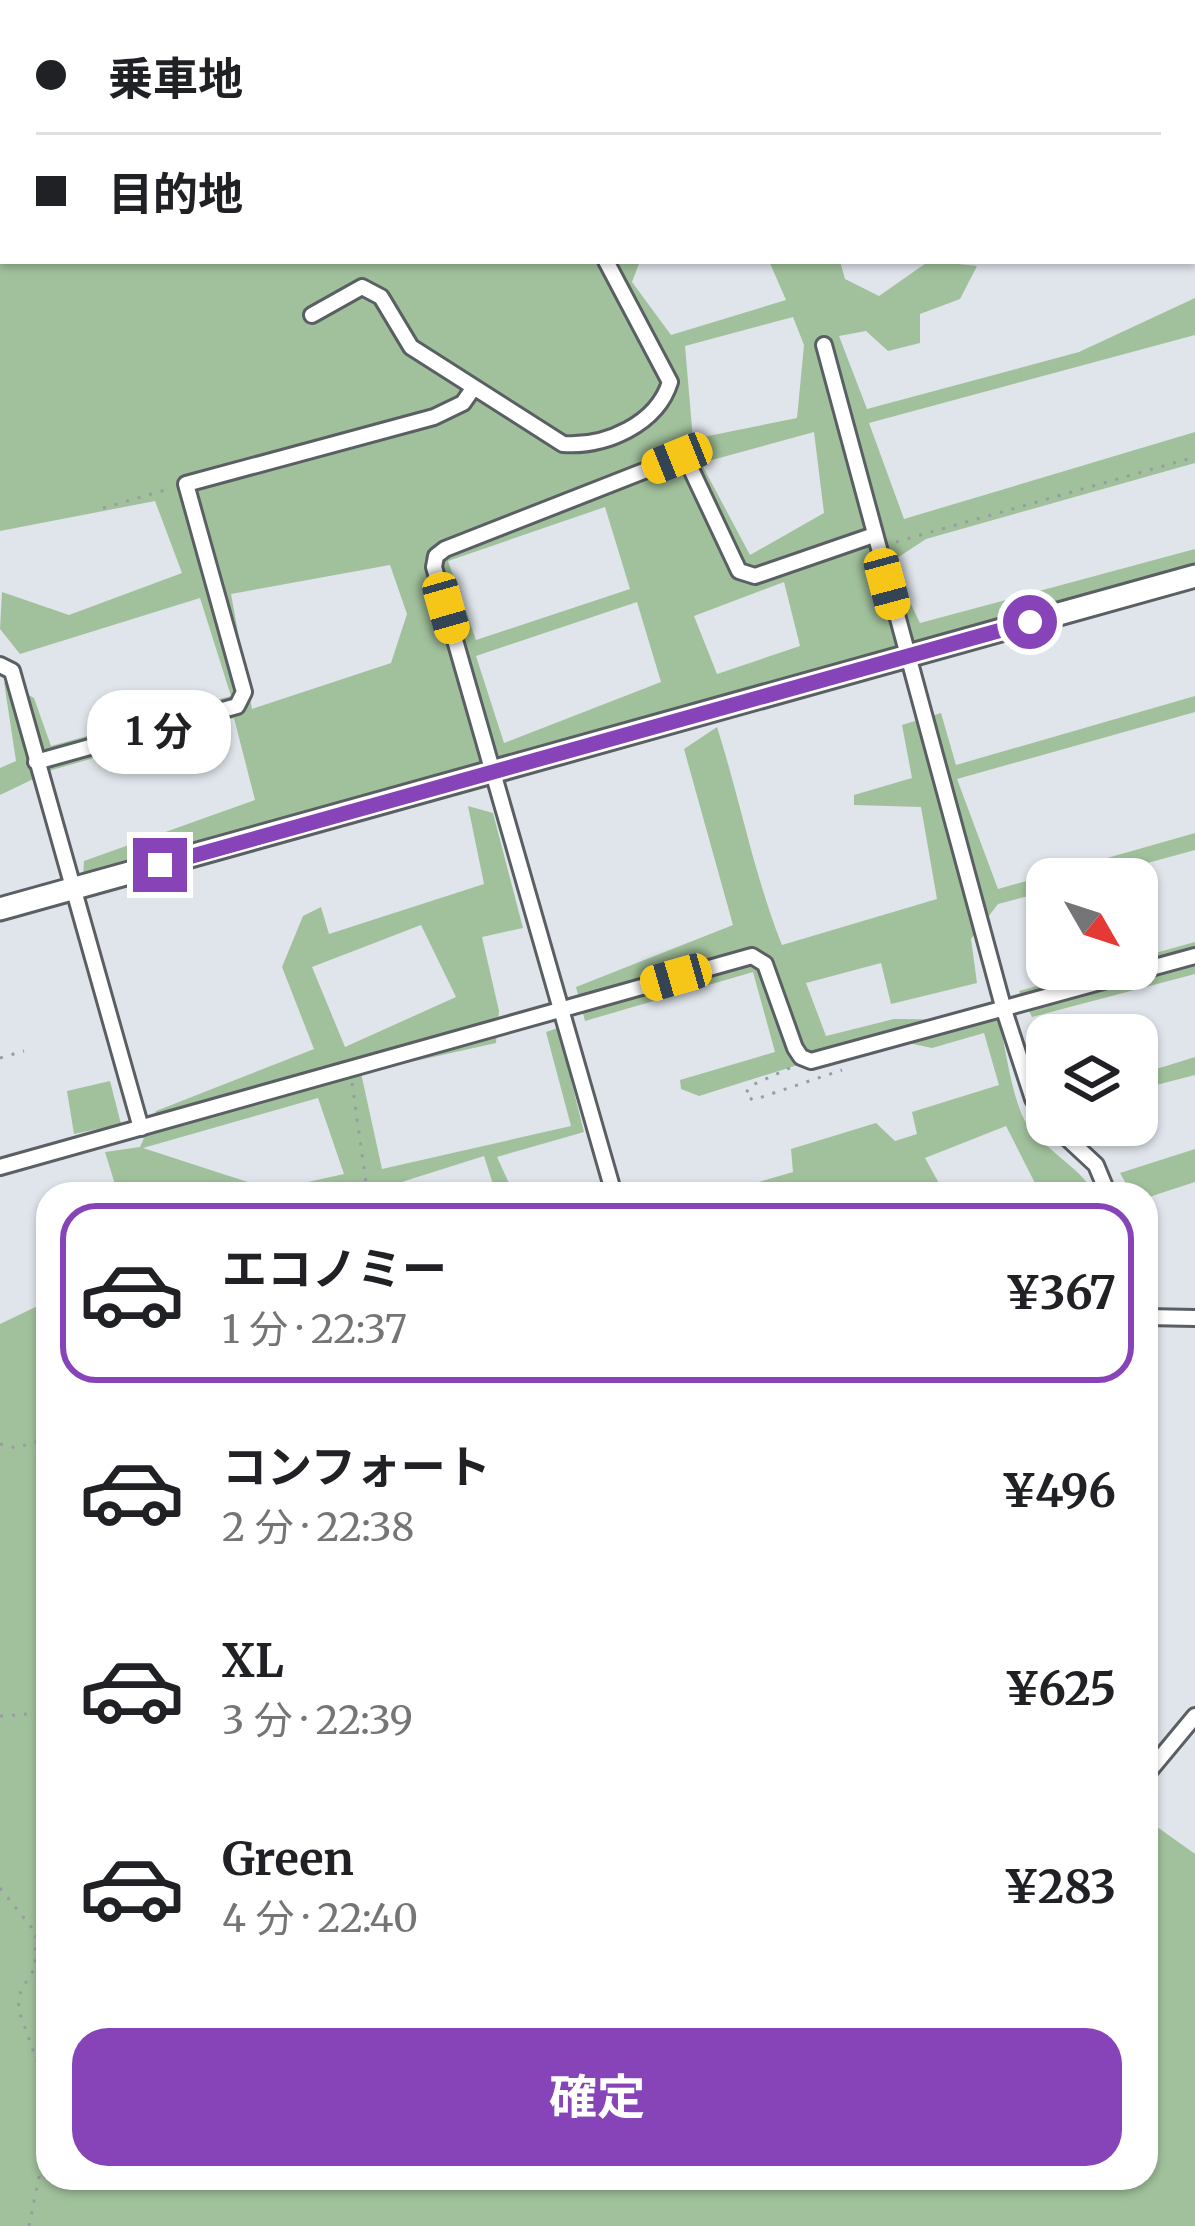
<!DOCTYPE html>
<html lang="ja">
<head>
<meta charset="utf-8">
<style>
	:root { --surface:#fff; --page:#f2f2f2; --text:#202124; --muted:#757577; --line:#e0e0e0; --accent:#8744b9 }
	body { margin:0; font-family:Merriweather,"Noto Sans JP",serif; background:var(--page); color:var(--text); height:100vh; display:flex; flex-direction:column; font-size:45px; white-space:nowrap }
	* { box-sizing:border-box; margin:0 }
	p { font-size:39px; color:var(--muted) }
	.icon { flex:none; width:66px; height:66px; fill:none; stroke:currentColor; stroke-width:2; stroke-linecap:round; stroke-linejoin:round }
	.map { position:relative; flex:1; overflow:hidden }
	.drawer { position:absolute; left:36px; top:1182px; width:1122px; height:1008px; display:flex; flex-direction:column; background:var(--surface); border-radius:36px; box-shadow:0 3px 9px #0004 }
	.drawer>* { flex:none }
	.banner { position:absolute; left:0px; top:0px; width:1197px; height:264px; box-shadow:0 3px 9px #0004; display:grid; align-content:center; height:264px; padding:0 36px; background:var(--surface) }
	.needle { width:78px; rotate:129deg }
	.tools { position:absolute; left:1026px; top:858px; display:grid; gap:24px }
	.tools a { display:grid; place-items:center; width:132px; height:132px; border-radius:24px; background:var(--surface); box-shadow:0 3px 9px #0004; font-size:60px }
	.end { position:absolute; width:54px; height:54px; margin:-27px; border:15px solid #8744b9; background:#fff; box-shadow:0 0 0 6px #fff }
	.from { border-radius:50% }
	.bubble { position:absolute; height:84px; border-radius:36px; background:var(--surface); box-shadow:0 3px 9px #0004; font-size:39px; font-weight:700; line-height:84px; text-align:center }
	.car { position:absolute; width:36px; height:72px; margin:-36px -18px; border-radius:15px; box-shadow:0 0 9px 3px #0007; background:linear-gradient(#f5c518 24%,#345 0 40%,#f5c518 0 76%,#345 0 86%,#f5c518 0) }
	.banner b { display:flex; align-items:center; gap:42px; height:114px; font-size:45px }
	.banner b+b { border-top:3px solid var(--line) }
	.banner i { width:30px; height:30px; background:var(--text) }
	ul { padding:21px 0 0; list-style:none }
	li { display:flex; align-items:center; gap:36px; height:180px; margin:0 24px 18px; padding:0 12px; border:6px solid transparent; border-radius:36px }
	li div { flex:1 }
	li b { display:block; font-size:45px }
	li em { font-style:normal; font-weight:700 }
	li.active { border-color:var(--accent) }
	li>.icon { width:108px; height:108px; stroke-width:1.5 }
	.button { display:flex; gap:24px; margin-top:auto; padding:24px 36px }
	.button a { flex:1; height:138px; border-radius:36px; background:var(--accent); color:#fff; font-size:48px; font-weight:700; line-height:138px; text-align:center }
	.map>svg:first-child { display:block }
	.green { fill:#a1c19c; fill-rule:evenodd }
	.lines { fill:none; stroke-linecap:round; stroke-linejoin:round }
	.street-casing { stroke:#5a5f64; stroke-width:20 }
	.secondary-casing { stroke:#5a5f64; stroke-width:27 }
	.path { stroke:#989da1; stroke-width:3; stroke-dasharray:3 9; stroke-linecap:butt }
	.street { stroke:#fff; stroke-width:14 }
	.secondary { stroke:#fff; stroke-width:21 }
	.route { stroke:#8744b9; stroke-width:15 }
</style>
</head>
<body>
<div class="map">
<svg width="1195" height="2226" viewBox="0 0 1195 2226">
	<rect width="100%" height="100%" fill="#dfe5eb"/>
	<g class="green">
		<path d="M0 0H1195V127L1194 3H3V261H640L632 282 671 335 786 300 769 261H840L845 279 879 296 929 261 977 266 960 299 920 314V343L888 351 866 331 839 336 867 409 1079 352 1195 298V335L869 423 904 519 1195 432V463L926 539 891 562 920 623 1195 549V571L834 663 83 876 84 861 255 800 234 718 52 770 0 795V768L16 761 4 682 34 698 51 746 231 696 200 598 20 654 0 629 2 592 69 615 182 573 155 501 0 531ZM793 317 804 345 797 418 693 439 685 346ZM814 432 824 513 750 555 701 463ZM605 507 630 589 476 640 448 561ZM390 565 407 614 391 663 252 709 231 594ZM784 582 800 646 717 674 694 616ZM637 602 661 682 504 743 476 656Z"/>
		<path d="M1195 696V712L957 779 998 889 1195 833V850L1089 879H1047V891L998 904 971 939 977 983 891 1004 881 963 806 983 826 1036 894 1019 999 1020C1006 1050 1010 1086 1022 1115 1035 1146 1087 1170 1093 1194H1017L1036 1185 1006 1126 925 1158 945 1194H718L793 1172 791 1149 876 1123 895 1141 917 1134 912 1112 999 1085 984 1033 932 1048 884 1038 699 1096 681 1089 680 1080 775 1052 753 972 585 1021 576 987 733 925 684 749 717 727C740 799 754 875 782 945L937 899 921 807 854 805V795L912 778 902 725 941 713 956 765Z"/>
		<path d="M468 806 493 813 523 928 482 937 499 1011 496 1043 361 1073 382 1169 571 1126 546 1032 558 1028 584 1132 497 1157 514 1194H496L484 1156 389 1186 390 1194H118L105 1152 140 1147 156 1111 314 1049 282 967 303 916 321 907 329 934 484 884ZM421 925 456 997 345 1047 312 967ZM318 1098 344 1174 272 1190 143 1148Z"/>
		<polygon points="1195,942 1195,974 1032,1017 1019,991 1098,969 1137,969 1137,958"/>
		<polygon points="1195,1057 1195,1075 1137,1090 1137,1075"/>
		<polygon points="110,1081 121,1124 74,1134 67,1091"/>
		<polygon points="1195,1149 1195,1182 1146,1198 1146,1194 1132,1194 1120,1173"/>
		<polygon points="48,1301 48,2178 1146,2178 1146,1819 1195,1854 1195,2226 0,2226 0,1324"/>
	</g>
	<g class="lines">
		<defs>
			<g id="street">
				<polyline points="736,0 741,3"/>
				<polyline points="1140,0 1153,3"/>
				<polyline points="593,3 605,0"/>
				<polyline points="829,3 831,0"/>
				<polyline points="1194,12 1195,13"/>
				<polyline points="1194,80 1195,79"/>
				<polyline points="1194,200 1195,199"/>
				<path d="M312 315 362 287 381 297 411 347 563 444C606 447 657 424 670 382L606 261"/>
				<polyline points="824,345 1004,1010 1033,1099 1047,1118"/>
				<polyline points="0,665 12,671 141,1128"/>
				<polyline points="36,762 237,706 244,692 186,484 434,417 463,403 472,390"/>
				<polyline points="1053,1125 1096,1165 1108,1194"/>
				<polyline points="0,1167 752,956 765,964 795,1048 801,1057 811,1061 1195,956"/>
				<polyline points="614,1194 434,567 436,556 445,549 677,458 690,467 739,571 755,576 874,535"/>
				<polyline points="1146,1317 1195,1318"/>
				<polyline points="1146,1775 1195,1716"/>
			</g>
			<polyline id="secondary" points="0,909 1195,576"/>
		</defs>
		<use href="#street" class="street-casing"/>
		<use href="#secondary" class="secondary-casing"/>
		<g class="path">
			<polyline points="103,508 172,488"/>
			<polyline points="896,542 1195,457"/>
			<polyline points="0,1058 24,1051"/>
			<polyline points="790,1068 750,1086 745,1095 753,1100 842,1070"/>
			<polyline points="352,1083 366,1183 355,1194"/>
			<polyline points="0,1444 16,1448 48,1438"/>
			<polyline points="0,1716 43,1713 48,1707"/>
			<polyline points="0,1888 36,1933 35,1968 21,1990 18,2008 48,2092"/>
			<polyline points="29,2226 48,2132"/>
		</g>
		<use href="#street" class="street"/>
		<use href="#secondary" class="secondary"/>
	</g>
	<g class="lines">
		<polyline class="route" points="160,865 1030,622"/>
	</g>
</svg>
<div class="tools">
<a><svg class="needle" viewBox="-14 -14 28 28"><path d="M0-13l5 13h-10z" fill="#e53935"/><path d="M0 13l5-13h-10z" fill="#757577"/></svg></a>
<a><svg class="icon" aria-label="layers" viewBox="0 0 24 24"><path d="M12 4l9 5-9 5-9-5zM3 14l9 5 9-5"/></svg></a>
</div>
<i class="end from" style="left:1030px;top:622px"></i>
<i class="end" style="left:160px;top:865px"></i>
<div class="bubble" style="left:87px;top:690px;width:144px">1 分</div>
<i class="car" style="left:677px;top:458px;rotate:248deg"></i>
<i class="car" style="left:887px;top:584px;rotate:165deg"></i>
<i class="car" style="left:446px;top:608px;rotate:164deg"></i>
<i class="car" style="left:676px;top:977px;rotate:254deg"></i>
<div class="banner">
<b><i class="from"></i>乗車地</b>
<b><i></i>目的地</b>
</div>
<section class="drawer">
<ul>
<li class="active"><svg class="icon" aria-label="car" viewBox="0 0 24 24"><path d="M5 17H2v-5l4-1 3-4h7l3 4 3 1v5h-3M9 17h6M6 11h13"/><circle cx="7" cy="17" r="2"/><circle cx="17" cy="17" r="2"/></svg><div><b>エコノミー</b><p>1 分 · 22:37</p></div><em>¥367</em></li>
<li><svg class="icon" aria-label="car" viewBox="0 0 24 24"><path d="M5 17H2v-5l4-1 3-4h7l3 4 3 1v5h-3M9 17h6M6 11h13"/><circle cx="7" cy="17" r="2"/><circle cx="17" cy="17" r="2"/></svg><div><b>コンフォート</b><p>2 分 · 22:38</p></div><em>¥496</em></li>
<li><svg class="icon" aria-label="car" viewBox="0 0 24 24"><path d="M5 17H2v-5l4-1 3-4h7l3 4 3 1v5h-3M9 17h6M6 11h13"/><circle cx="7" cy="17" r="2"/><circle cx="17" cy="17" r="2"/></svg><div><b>XL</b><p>3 分 · 22:39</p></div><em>¥625</em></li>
<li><svg class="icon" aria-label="car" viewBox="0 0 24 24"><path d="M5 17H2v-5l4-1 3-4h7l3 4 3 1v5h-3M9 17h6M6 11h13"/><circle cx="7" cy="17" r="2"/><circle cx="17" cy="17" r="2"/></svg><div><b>Green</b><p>4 分 · 22:40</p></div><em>¥283</em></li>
</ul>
<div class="button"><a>確定</a></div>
</section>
</div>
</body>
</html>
